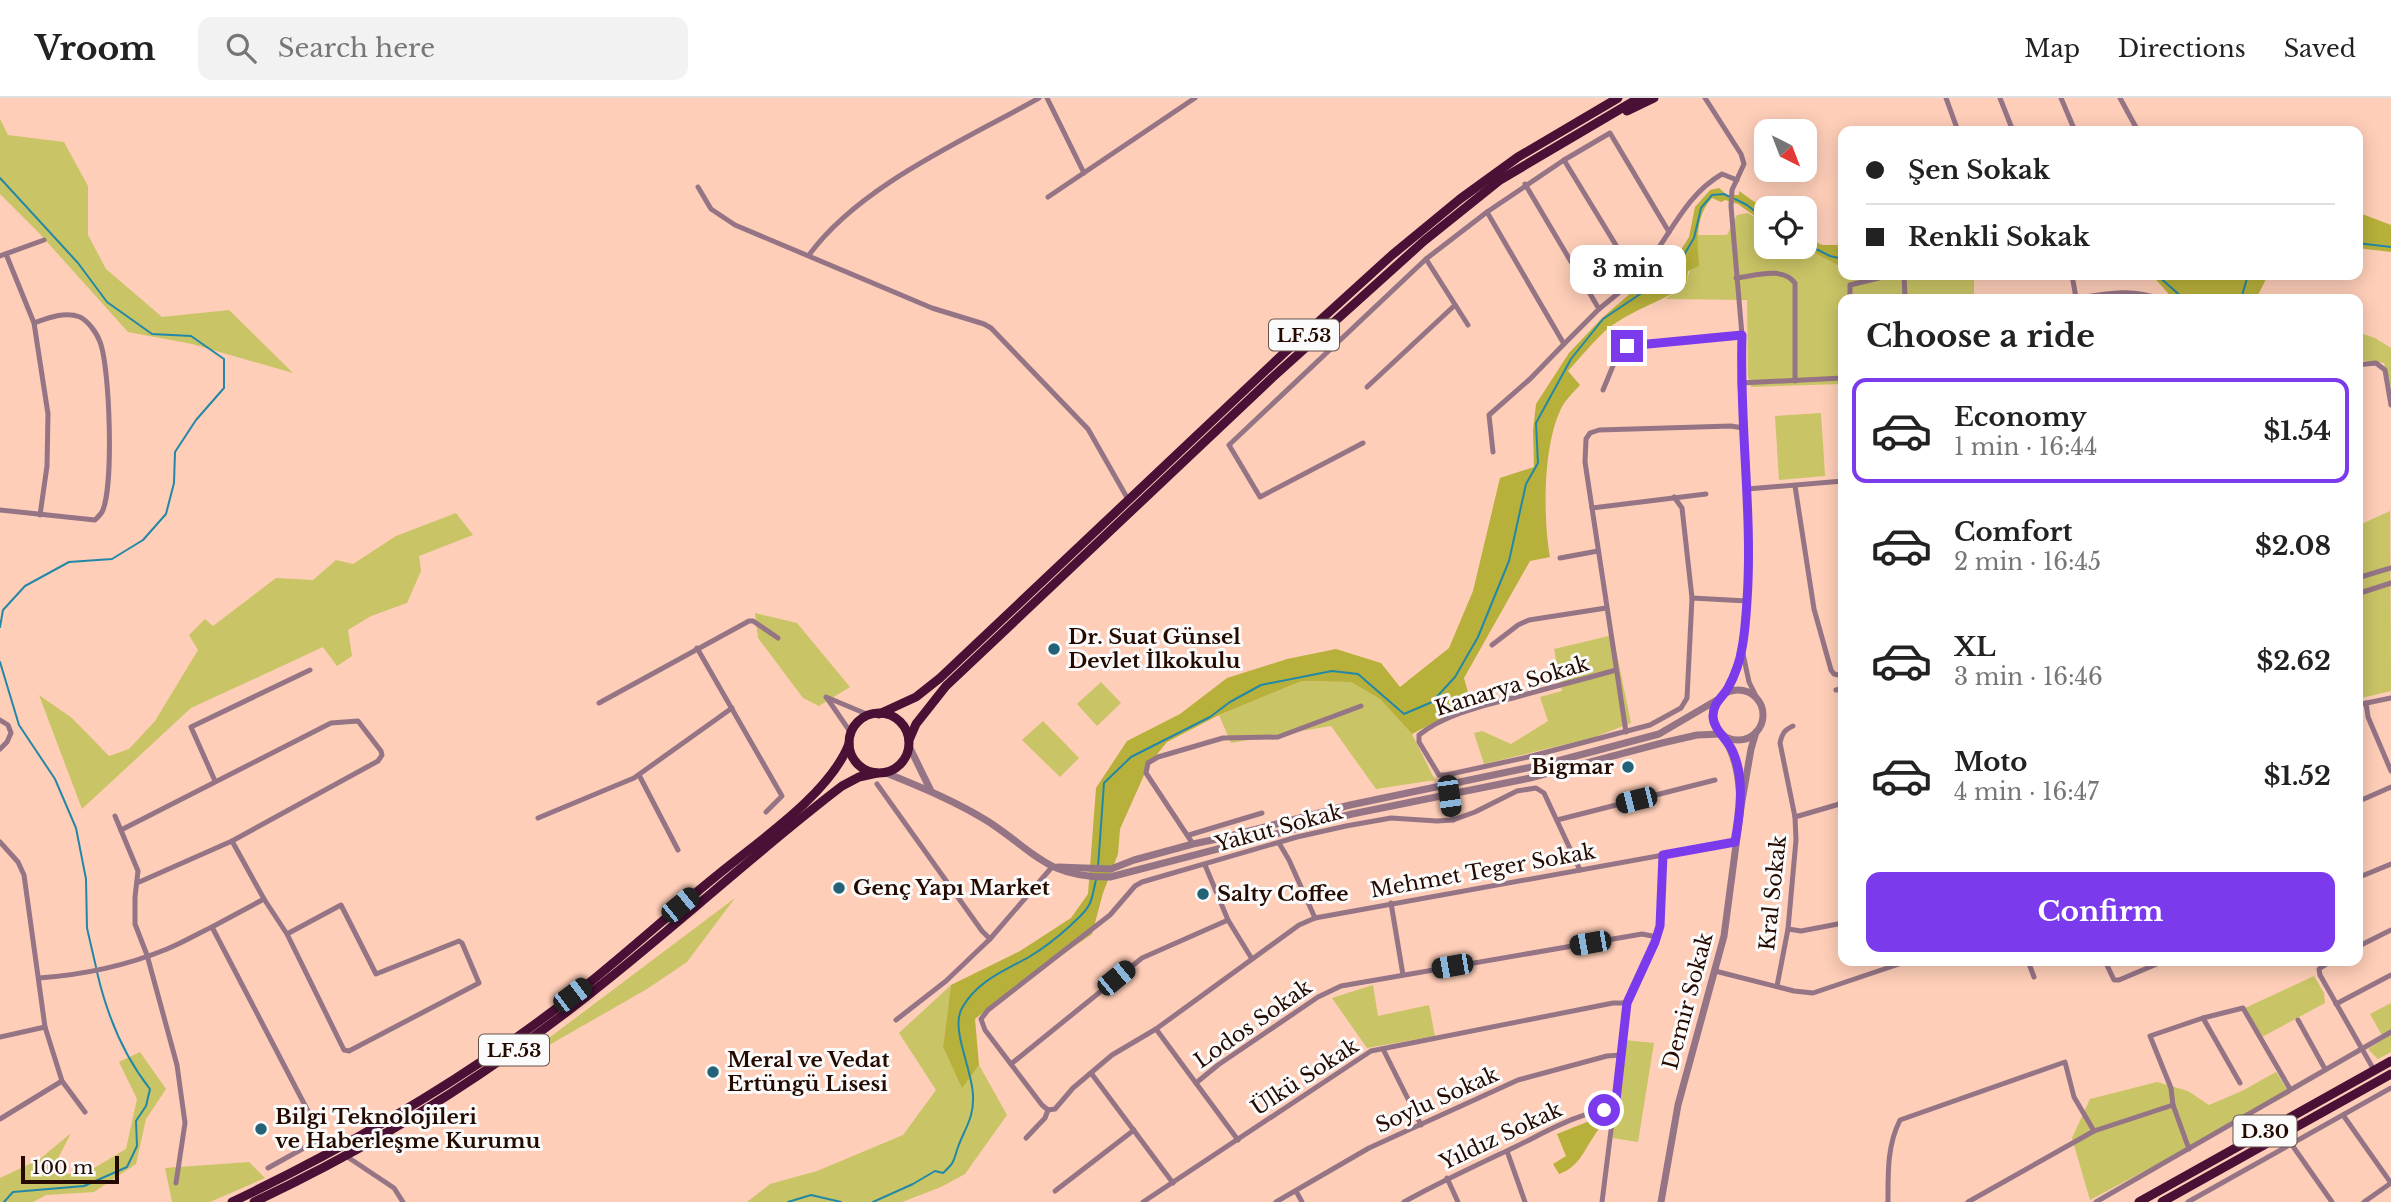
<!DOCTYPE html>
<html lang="en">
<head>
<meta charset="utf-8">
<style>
	:root { --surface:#fff; --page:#f2f2f2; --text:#222; --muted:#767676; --line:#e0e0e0; --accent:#7c3aed }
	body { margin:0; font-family:"Libre Baskerville",serif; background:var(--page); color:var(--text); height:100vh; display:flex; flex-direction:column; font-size:26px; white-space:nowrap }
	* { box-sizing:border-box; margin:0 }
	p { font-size:23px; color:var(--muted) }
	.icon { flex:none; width:38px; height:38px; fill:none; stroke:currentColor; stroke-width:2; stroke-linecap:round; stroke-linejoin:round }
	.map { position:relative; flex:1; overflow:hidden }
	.drawer { position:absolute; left:1838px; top:196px; width:525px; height:672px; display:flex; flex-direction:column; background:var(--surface); border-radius:14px; box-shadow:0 4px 18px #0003 }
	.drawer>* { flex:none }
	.guide { position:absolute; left:1838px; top:28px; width:525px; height:154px; border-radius:14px; box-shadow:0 4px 18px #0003; display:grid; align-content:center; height:154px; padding:0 28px; background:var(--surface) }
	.needle { width:46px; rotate:138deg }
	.fabs { position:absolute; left:1754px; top:21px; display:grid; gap:14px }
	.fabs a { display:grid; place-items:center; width:63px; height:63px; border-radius:14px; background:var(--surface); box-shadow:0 4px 18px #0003; font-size:35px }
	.scale { position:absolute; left:21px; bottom:18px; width:98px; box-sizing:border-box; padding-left:7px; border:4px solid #250a00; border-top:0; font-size:19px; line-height:24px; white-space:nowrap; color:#250a00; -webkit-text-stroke:5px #fbfbfb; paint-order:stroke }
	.end { position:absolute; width:32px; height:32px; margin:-16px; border:9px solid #7c3aed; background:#fff; box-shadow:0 0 0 4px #fff }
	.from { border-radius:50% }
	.bubble { position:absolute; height:49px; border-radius:14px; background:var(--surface); box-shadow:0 4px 18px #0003; font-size:23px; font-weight:700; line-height:49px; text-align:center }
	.car { position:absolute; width:21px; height:42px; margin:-21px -10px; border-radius:9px; box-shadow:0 0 5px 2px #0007; background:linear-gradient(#222 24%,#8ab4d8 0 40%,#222 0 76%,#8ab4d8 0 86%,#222 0) }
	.guide b { display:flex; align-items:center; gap:24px; height:66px; font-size:26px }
	.guide b+b { border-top:2px solid var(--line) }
	.guide i { width:18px; height:18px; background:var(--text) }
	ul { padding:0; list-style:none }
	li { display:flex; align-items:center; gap:21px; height:105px; margin:0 14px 10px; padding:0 14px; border:4px solid transparent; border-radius:14px }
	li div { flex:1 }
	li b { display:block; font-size:26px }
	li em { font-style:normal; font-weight:700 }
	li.current { border-color:var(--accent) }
	li>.icon { width:63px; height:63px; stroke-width:1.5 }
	h2 { padding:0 28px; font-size:32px; line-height:84px }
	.action { display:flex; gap:14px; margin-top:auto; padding:14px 28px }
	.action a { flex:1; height:80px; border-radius:14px; background:var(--accent); color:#fff; font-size:28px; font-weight:700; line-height:80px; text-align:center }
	header { display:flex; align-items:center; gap:42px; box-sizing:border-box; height:98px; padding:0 35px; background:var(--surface); border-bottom:2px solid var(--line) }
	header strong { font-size:33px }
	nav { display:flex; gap:38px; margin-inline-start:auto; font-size:24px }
	.search { width:490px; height:63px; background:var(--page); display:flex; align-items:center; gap:18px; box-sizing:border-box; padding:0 24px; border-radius:14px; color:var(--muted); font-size:26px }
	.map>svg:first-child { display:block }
	.green { fill:#c9c465 }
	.forest { fill:#b7b03a }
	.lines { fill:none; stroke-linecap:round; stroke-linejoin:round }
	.stream { stroke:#2388a7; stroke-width:2 }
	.minor { stroke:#957485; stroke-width:5 }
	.tertiary { stroke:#957485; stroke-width:7 }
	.trunk { stroke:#4a1036; stroke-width:9 }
	.route { stroke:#7c3aed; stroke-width:9 }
	.poi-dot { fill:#246278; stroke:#fbfbfb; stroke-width:2.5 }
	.labels { text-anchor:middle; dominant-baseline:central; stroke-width:6; stroke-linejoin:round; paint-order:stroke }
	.shield { fill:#fbfbfb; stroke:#65524b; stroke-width:2 }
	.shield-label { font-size:19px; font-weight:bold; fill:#250a00 }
	.poi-label { font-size:21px; font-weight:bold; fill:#250a00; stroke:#fbfbfb; text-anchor:start }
	.street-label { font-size:21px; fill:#250a00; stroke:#fbfbfb }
</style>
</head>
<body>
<header>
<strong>Vroom</strong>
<div class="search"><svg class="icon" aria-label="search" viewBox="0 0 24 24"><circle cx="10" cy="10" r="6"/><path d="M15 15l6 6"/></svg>Search here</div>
<nav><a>Map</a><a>Directions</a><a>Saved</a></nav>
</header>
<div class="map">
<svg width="2391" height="1104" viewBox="0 0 2391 1104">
	<rect width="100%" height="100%" fill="#feceb8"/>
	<g class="green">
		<polygon points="0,21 8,37 64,44 88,88 88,137 106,171 162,219 229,212 293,275 192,246 128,234 39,135 0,96"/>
		<path d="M1748 115 1766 126V149H1803L1843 170V177H1974V201H1843V286L1751 289 1748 278 1747 202 1665 201 1686 188C1689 170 1697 155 1698 137H1727L1737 117Z"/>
		<polygon points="2357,234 2375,240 2391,250 2391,289 2384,265 2357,262"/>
		<polygon points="1821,315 1825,378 1779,382 1775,318"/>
		<polygon points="2390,413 2391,593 2357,601 2357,428"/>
		<polygon points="456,415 473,437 419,458 421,473 407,505 371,518 348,532 352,558 337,568 323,549 191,610 82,711 39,597 72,620 109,658 129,651 155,623 198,552 189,537 205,521 213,528 276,480 313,482 336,462 353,466 396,438"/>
		<polygon points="755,515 797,525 850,589 819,608 803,600 758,540"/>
		<polygon points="1613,537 1631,625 1592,640 1484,666 1474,635 1482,633 1511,646 1548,623 1540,599 1562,593 1554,551"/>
		<polygon points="1302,583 1351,584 1380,601 1412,636 1435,682 1376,691 1331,628 1231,645 1219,617"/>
		<polygon points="1101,584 1121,605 1097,628 1077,606"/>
		<polygon points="1043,623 1079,660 1060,679 1022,642"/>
		<polygon points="735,800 687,864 647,891 509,970"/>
		<polygon points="2314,878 2324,895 2325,905 2260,940 2243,911"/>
		<polygon points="951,887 943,949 962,989 979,967 1007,1017 965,1076 941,1089 902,1104 747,1104 770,1086 817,1073 903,1037 936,992 899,935"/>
		<polygon points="1373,887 1378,918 1429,907 1435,938 1367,950 1332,900"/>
		<polygon points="2391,905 2391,954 2378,961 2368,951 2384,941 2370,916"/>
		<polygon points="1624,942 1654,945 1638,1044 1612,1040"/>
		<polygon points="140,954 166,991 146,1021 136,1066 94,1094 46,1097 33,1104 0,1104 0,1080 40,1061 71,1035 50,1076 84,1076 126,1051 137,1001 119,964"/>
		<polygon points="2276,974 2290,996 2090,1102 2072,1040 2090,1001 2157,984 2188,993 2209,1007 2242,993"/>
		<polygon points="249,1064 265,1080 210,1104 172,1104 165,1070"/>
	</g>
	<g class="forest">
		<path d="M1719 90 1727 97H1739V93L1766 112V126L1738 106 1725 102 1721 104 1712 100C1695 118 1697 145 1699 168L1688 173 1686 188C1660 204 1629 213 1605 233 1592 245 1580 260 1568 273L1580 287C1573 295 1564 303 1560 313 1543 350 1543 420 1550 459L1530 463 1464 580 1471 605 1412 636 1380 601 1351 584 1302 583 1219 617 1167 644 1149 666 1120 731 1118 756 1103 795 1092 836 1011 892 975 921 979 967 962 990 943 949 951 887 1020 853 1071 820 1088 796 1096 690 1127 643 1180 616 1227 580 1287 561 1336 551 1381 565 1400 589 1449 550 1473 493 1500 380 1534 369 1533 332 1536 306 1569 255 1603 219 1681 152 1689 139 1695 109 1710 92Z"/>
		<polygon points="2357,114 2391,127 2391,154 2357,150"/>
		<polygon points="1804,138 1822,147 1843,147 1843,170 1803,149"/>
		<polygon points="2152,177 2268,177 2256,201 2173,201"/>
		<path d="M1602 1018 1608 1019C1604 1025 1598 1031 1594 1038 1583 1054 1579 1069 1559 1076L1553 1066 1566 1058 1557 1036Z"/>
	</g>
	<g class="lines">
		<g class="stream">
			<polyline points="0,80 78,165 107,204 152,236 191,238 224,261 224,290 196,322 175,354 174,385 166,416 143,442 112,461 69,464 25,488 3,512 0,529"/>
			<polyline points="1735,101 1747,107 1766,122"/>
			<polyline points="1804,145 1830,158 1843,161"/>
			<polyline points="2357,145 2391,149"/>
			<polyline points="2157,177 2184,201"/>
			<polyline points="2241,201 2248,177"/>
			<polyline points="0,564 19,627 55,681 76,730 86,781 87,830 96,869"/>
			<polyline points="1098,769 1104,685 1131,659 1210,619 1230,604 1261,587 1332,573 1358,576 1404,616 1432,604 1455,579 1478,539 1509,463 1526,386 1538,365 1536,325 1571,261 1603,221 1658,184 1681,162 1694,140 1701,110 1712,97 1724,96 1730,99"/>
			<path d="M4 1104 13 1094 84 1088 127 1069 137 1048 136 1023 146 1008 150 991C123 957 107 917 97 874"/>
			<polyline points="788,1104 811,1097 841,1104"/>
			<path d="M873 1104 913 1086 935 1073 943 1075C956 1063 953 1063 958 1049 965 1030 974 1020 973 998 973 973 950 931 962 910 977 883 1004 873 1029 859 1044 850 1058 839 1071 827 1077 821 1085 815 1089 807 1093 800 1094 789 1096 782"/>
		</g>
		<g class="minor">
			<polyline points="1047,0 1084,75"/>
			<polyline points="1705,0 1741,56 1744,66 1732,92 1731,108 1742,237 1740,285 1747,391 1748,471 1742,551 1749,584 1757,600"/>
			<polyline points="1946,0 1958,33"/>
			<polyline points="2000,0 2013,33"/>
			<polyline points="2061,0 2075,33"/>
			<polyline points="2120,0 2138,33"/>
			<polyline points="1564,62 1610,35 1669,134"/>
			<path d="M1525 86 1599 211C1614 198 1631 187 1643 171 1670 139 1684 98 1722 76L1737 82"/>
			<polyline points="698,89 711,111 735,127 932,210 984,226 991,230 1088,331 1129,403"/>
			<polyline points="1048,99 1195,0"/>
			<polyline points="6,156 34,225 48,316 47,368 40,417"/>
			<path d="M809 157C860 87 965 42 1039 0"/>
			<polyline points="0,158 44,142"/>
			<polyline points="1426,161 1468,227"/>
			<polyline points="1904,177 1905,201"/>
			<polyline points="2072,177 2076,200"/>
			<path d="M1736 180C1755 178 1782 168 1795 185V283"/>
			<polyline points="1850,201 1850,187 1891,177"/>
			<path d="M2072 201C2099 197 2133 189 2158 201"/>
			<polyline points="1599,211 1564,246 1487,114 1564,62 1636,180"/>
			<polyline points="2357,267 2376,265 2385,272 2391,307"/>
			<polyline points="1740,285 1843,280"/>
			<polyline points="1367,289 1455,207"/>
			<polyline points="1603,292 1615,263 1627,248 1742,237"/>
			<polyline points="1363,345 1260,399 1229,347 1426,161 1487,114"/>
			<polyline points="1493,354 1489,317 1530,281 1564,246"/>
			<polyline points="1795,388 1814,511 1831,572 1834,576 1843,578"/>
			<polyline points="1747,391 1843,383"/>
			<polyline points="1592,410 1706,396"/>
			<path d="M0 412 95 422C98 419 100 417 102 414 114 391 110 269 100 244 97 235 88 223 80 219 65 213 48 220 34 225"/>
			<polyline points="1560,460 1598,453"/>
			<polyline points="2357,480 2391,470"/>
			<polyline points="2357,496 2391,485"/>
			<polyline points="1692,500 1747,503"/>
			<polyline points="1492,547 1518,527 1529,522 1606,510"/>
			<polyline points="697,550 782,698 766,714"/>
			<path d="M1616 572C1584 581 1552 589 1520 598 1487 607 1446 615 1419 637V644L1439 677H1446L1528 659 1650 627 1681 610 1687 600 1692 500 1682 410 1674 399"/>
			<polyline points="1836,592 1843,590"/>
			<polyline points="1723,597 1727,591 1741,554"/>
			<polyline points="826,599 869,617"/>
			<polyline points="827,600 851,635"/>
			<polyline points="599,605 749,523 753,523 778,540"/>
			<polyline points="2366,605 2368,619 2391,673"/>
			<polyline points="2357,607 2391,600"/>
			<polyline points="0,622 8,627 11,635 7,644 0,651"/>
			<polyline points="1626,634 1585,364 1586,341 1590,335 1599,332 1731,328 1743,330"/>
			<polyline points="639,677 678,752"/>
			<polyline points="215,683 191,629 310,572"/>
			<polyline points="877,686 982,833 990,841"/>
			<polyline points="1448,688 1453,722"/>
			<polyline points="2357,704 2391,689"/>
			<polyline points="115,718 138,773 135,799 135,826 147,857 177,967 185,1025 176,1085"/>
			<polyline points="1795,719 1843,705"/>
			<polyline points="538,720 634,680 732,610"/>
			<polyline points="1557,722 1715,682"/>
			<polyline points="121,732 331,625 358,623 381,653 382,657 378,663 232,743 137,785"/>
			<polyline points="1189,737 1262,715"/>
			<polyline points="232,743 264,801 287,836 344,952 349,953 479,885 462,845 459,843 376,876 341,807 287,836"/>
			<polyline points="0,744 18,764 24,777 45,929"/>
			<polyline points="1279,745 1289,762 1315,820"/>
			<polyline points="1193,746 1146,675 1148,665 1158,659 1223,640 1278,639 1361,608"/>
			<polyline points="1205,767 1228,822 1252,861"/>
			<polyline points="2357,780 2391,766"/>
			<polyline points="1391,805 1403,877"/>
			<polyline points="212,829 264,801"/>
			<polyline points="1788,831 1801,833 1843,825"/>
			<polyline points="2357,849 2391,832"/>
			<polyline points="2028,863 2034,879"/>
			<polyline points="2105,863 2114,882 2119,882 2164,863"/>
			<polyline points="2331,863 2319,871 2320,877 2374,972"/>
			<polyline points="1715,873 1794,893 1813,895 1908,863"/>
			<path d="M39 880C81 877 128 867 167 851 182 845 197 836 212 829L322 1040 268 1070"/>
			<path d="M1777 888 1788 831 1796 742 1795 719 1780 645C1782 636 1784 632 1793 628"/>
			<polyline points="2336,906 2391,877"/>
			<polyline points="2203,920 2240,985"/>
			<polyline points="896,922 946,883 990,841 1052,769"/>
			<polyline points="2298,922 2325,971"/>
			<polyline points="1156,931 1238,1042"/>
			<polyline points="0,939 45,929 62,983 85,1014"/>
			<polyline points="1383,951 1421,1027"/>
			<polyline points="1011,966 1142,860 1228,822"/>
			<polyline points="1091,975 1173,1085"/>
			<polyline points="1196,985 1218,967 1318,899 1341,888 1642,836 1657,839"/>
			<polyline points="1048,1012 1042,1007 985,932 981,921 988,912 1110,817 1135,788 1142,784 1297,739 1346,728 1391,720 1437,723 1453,722 1475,714 1517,693 1536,690 1544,695 1580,772"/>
			<polyline points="1048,1012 1055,1011 1073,990 1112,957 1156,931 1299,827 1315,820 1735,744"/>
			<polyline points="2343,1017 2391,1085"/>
			<polyline points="0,1021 62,983"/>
			<polyline points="1026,1040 1045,1020 1048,1012"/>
			<polyline points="2292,1047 2332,1104"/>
			<polyline points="2189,1051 2173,1007 2171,990 2150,938 2203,920 2243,910 2290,991"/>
			<polyline points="1507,1053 1525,1104"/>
			<polyline points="346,1058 394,1090 403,1104"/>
			<polyline points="1447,1080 1458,1104"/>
			<polyline points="1055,1093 1134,1032"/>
			<polyline points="1296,1093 1302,1104"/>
			<polyline points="1143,1104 1371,953 1613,905 1627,905"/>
			<polyline points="1276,1104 1369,1050 1518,982 1607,958 1621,957"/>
			<path d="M1404 1104C1440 1084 1477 1067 1515 1049 1546 1034 1580 1013 1615 1011"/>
			<polyline points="1602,1104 1627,905 1655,844 1660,828 1663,757"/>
			<path d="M1888 1104C1888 1075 1887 1048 1900 1022L2065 964 2074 999 2094 1033"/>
			<polyline points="1968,1104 2094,1033 2173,1007"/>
			<polyline points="2096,1104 2391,934"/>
			<polyline points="2188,1104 2391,990"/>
			<polyline points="2364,1104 2391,1085"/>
		</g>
		<g class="tertiary">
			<circle cx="1738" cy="617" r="25"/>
			<path d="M1723 637C1735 658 1738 675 1740 698"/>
			<polyline points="909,648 931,693"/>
			<path d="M886 675C921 689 957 704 989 724 1036 755 1048 780 1110 779L1352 716 1530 680 1662 645 1697 637 1722 636"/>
			<polyline points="1058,769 1111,771 1134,762 1193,746 1222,740 1350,707 1546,666 1659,636 1717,602"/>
			<polyline points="1661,1104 1678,1007 1724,838 1741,709 1751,651 1756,634"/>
		</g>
		<g class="trunk">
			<polyline points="1627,13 1654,0"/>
			<circle cx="879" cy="645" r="30"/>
			<polyline points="879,616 916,599 940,580 1283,256 1392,157 1460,101 1518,59 1618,0"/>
			<polyline points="909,642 916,626 946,588 1272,280 1424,143 1500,82 1639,0"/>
			<path d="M232 1104C358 1044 479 973 589 885 631 851 672 814 715 779 757 744 829 697 849 646"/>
			<path d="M254 1104C376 1047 491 975 596 891 680 825 758 752 842 688L859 679 877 675"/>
			<polyline points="2139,1104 2391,963"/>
			<polyline points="2162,1104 2391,976"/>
		</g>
	</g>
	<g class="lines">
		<path class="route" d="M1604 1012 1615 1011 1627 905 1655 844 1660 828 1663 757 1735 744C1740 716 1745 681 1733 654 1728 642 1713 631 1713 618 1713 605 1722 600 1728 590 1734 579 1740 563 1742 550 1745 535 1746 518 1747 503 1753 414 1739 326 1742 237L1627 248"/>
	</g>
	<g class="poi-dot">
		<circle cx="1054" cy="551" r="7"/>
		<circle cx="1628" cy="669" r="7"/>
		<circle cx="839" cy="790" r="7"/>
		<circle cx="1203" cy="796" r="7"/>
		<circle cx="713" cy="974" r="7"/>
		<circle cx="261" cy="1031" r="7"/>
	</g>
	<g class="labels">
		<g class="shield">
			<rect x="1269" y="221.5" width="70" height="31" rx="5"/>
			<rect x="479" y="936.5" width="70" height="31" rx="5"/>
			<rect x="2233.5" y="1017.5" width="63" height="31" rx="5"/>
		</g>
		<g class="shield-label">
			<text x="1304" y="237">LF.53</text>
			<text x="514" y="952">LF.53</text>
			<text x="2265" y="1033">D.30</text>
		</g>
		<g class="poi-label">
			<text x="1068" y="539">Dr. Suat Günsel<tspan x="1068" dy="24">Devlet İlkokulu</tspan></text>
			<text x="1614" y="669" text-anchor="end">Bigmar</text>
			<text x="853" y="790">Genç Yapı Market</text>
			<text x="1217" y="796">Salty Coffee</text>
			<text x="727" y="962">Meral ve Vedat<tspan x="727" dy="24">Ertüngü Lisesi</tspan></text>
			<text x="275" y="1019">Bilgi Teknolojileri<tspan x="275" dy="24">ve Haberleşme Kurumu</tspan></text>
		</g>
		<g class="street-label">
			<text transform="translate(1512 588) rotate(-17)">Kanarya Sokak</text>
			<text transform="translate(1279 730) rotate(-15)">Yakut Sokak</text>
			<text transform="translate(1483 773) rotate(-10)">Mehmet Teger Sokak</text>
			<text transform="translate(1773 795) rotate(-84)">Kral Sokak</text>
			<text transform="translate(1688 903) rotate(-75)">Demir Sokak</text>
			<text transform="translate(1253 926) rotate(-35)">Lodos Sokak</text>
			<text transform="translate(1305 979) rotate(-33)">Ülkü Sokak</text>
			<text transform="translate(1437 1002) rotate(-24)">Soylu Sokak</text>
			<text transform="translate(1501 1038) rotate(-25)">Yıldız Sokak</text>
		</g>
	</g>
</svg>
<div class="fabs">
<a><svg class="needle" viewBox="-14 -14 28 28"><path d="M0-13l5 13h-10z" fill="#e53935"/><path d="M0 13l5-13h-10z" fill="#767676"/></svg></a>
<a><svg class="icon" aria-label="locate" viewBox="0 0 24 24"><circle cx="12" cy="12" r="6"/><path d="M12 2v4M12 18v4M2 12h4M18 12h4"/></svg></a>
</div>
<div class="scale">100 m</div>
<i class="end from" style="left:1604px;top:1012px"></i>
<i class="end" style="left:1627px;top:248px"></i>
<div class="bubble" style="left:1570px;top:147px;width:116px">3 min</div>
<i class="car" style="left:1449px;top:698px;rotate:172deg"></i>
<i class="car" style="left:1636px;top:702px;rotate:256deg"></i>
<i class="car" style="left:680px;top:807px;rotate:51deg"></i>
<i class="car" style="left:1590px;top:845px;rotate:260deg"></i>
<i class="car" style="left:1452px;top:868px;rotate:260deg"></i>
<i class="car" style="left:1116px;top:880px;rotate:51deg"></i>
<i class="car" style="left:572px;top:897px;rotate:53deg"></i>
<div class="guide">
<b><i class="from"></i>Şen Sokak</b>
<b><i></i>Renkli Sokak</b>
</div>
<section class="drawer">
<h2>Choose a ride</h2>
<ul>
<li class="current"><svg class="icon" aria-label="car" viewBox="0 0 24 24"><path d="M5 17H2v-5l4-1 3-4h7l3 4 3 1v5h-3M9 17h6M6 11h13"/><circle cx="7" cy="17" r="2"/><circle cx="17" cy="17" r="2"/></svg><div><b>Economy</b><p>1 min · 16:44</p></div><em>$1.54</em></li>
<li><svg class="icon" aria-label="car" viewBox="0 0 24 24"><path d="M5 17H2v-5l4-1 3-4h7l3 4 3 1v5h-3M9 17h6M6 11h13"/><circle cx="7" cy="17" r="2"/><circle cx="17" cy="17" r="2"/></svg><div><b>Comfort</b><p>2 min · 16:45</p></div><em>$2.08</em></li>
<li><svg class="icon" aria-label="car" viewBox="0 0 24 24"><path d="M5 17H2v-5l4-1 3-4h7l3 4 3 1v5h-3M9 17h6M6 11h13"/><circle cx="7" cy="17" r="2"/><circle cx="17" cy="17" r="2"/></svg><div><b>XL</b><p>3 min · 16:46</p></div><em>$2.62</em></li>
<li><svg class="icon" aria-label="car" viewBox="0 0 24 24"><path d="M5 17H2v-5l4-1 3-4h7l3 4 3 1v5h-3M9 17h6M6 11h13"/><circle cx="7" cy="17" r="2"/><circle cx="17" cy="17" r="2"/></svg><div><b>Moto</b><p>4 min · 16:47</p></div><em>$1.52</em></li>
</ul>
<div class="action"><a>Confirm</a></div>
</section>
</div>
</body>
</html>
